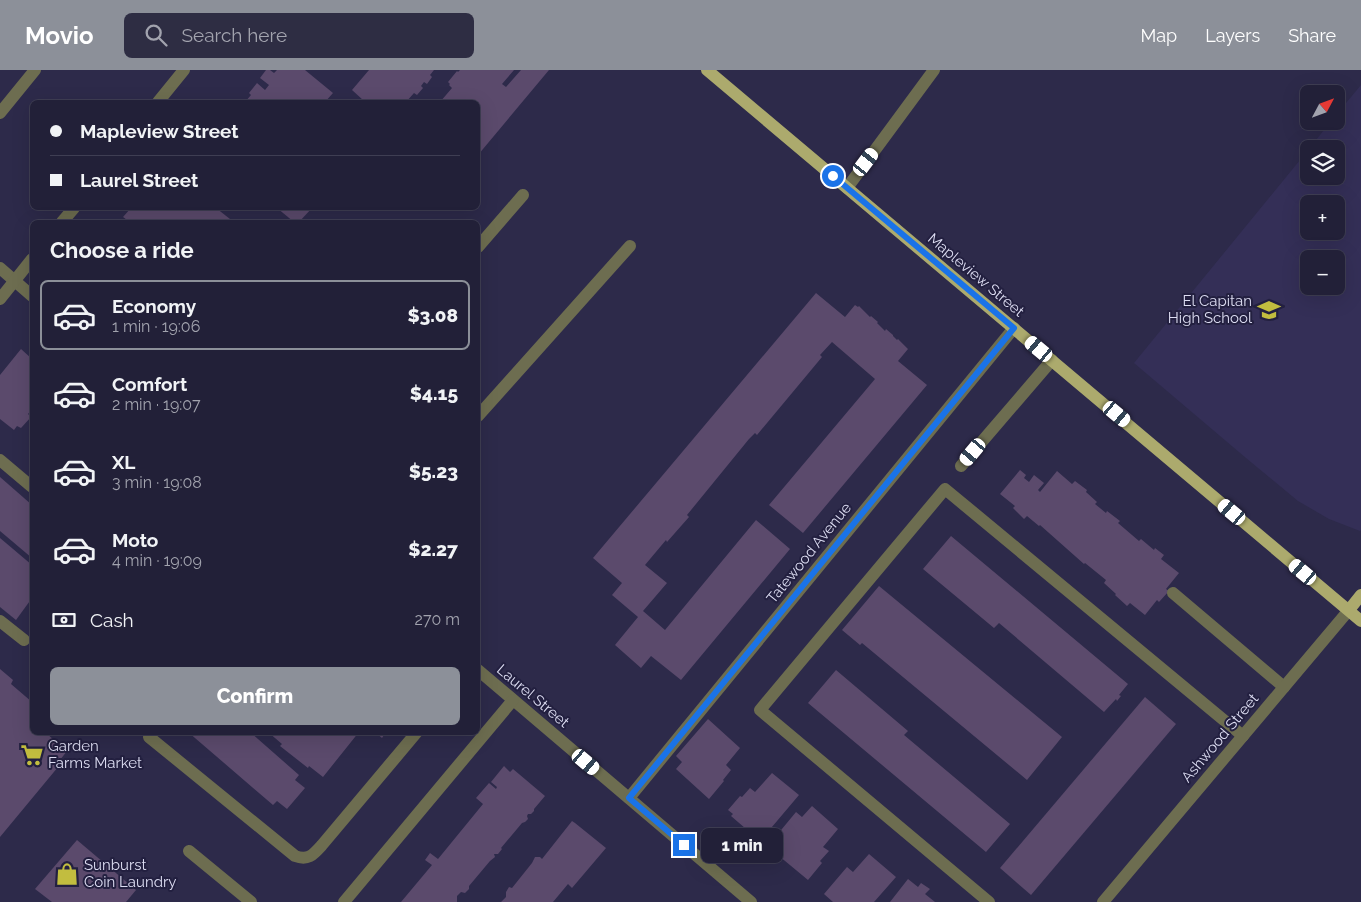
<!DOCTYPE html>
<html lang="en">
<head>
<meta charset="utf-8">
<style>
	:root { --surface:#222038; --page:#2e2d43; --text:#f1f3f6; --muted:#a2a3ae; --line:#3f3e53; --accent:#8c9099 }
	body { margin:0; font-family:Raleway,sans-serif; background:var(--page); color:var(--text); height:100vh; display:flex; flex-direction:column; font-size:19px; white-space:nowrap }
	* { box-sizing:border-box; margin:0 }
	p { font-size:16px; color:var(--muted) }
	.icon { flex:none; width:28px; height:28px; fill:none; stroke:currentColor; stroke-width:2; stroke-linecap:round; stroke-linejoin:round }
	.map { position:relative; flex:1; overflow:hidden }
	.sheet { position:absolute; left:30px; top:150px; width:450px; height:515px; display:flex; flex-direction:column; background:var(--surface); border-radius:8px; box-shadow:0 5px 20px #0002,0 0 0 1px var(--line) }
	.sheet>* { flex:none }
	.hud { position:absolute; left:30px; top:30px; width:450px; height:110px; border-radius:8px; box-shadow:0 5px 20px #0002,0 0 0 1px var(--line); display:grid; align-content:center; height:110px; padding:0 20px; background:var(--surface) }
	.needle { width:32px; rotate:49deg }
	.buttons { position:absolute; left:1300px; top:15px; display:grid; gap:10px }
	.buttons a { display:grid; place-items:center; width:45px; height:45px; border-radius:8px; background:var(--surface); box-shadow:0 5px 20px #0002,0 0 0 1px var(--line); font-size:25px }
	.end { position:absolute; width:22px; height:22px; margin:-11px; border:6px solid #1a73e8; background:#fff; box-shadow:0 0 0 2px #fff }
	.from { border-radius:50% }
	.bubble { position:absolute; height:35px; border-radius:8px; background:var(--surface); box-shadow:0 5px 20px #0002,0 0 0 1px var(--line); font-size:16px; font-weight:800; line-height:35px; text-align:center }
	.car { position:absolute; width:15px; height:30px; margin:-15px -8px; border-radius:6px; box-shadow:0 0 4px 1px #0007; background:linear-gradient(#fff 24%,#345 0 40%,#fff 0 76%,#345 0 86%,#fff 0) }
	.hud b { display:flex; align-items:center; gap:18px; height:48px; font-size:19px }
	.hud b+b { border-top:1px solid var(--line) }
	.hud i { width:12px; height:12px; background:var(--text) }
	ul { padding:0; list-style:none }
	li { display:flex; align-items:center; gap:15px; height:70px; margin:0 10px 8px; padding:0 10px; border:2px solid transparent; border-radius:8px }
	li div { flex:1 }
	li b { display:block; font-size:19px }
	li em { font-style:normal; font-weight:800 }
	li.selected { border-color:var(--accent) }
	li>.icon { width:45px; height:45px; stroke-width:1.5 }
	h2 { padding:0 20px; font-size:22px; line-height:60px }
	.pay { display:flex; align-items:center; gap:12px; height:55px; padding:0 20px; font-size:19px }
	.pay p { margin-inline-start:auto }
	.cta { display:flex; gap:10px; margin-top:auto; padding:10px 20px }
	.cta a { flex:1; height:58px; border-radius:8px; background:var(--accent); color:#fff; font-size:20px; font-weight:800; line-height:58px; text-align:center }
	header { display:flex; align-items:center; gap:30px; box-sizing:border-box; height:70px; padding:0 25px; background:var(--accent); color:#fff }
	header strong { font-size:24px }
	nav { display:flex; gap:28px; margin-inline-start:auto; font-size:18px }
	.search { width:350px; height:45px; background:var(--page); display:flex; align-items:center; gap:12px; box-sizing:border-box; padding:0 18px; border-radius:8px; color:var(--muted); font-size:19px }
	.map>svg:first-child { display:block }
	.built { fill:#342f57; fill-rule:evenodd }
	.building { fill:#5b4a6c }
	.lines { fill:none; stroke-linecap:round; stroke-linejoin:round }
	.minor { stroke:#6d6d50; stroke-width:12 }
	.major { stroke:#acaa6d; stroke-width:12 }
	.route { stroke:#1a73e8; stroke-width:6 }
	.labels { text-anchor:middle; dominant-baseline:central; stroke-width:4; stroke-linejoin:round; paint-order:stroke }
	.street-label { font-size:15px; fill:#ddddf2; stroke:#232040 }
	.poi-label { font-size:15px; fill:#ddddf2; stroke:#232040; text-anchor:start }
</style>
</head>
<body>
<header>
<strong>Movio</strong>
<div class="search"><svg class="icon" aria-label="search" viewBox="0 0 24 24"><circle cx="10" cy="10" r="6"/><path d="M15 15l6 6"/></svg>Search here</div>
<nav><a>Map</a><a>Layers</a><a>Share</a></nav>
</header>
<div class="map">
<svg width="1361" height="832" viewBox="0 0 1361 832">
	<rect width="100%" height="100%" fill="#2d2a4a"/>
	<path class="built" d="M1361 15V460L1360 461 1329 449 1298 431 1246 388 1134 293 1309 79V106H1336V79H1309L1331 51H1336V45ZM1309 134H1336V161H1309ZM1309 189H1336V216H1309Z"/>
	<g class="building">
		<polygon points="266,0 270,0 274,3 277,0 305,0 333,23 325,32 245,32 251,25 249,23 257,13 265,20 269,15 260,8"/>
		<polygon points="369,0 434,0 430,5 432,7 427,14 424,12 421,16 423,18 417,25 414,23 406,32 361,32 363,30 352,20"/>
		<polygon points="460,0 514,0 502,14 506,17 521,0 549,0 478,85 478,32 440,32 452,18 449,15 450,14 448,12 457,1 458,2"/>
		<polygon points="131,138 201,138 205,141 208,138 216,138 230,149 228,152 130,152 123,147"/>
		<polygon points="277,138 312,138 299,152 294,152"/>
		<polygon points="816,223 845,247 855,235 858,237 859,236 870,247 871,246 878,252 877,253 885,261 886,259 893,265 893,266 897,270 898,269 908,279 898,291 927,315 803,463 769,435 875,309 832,272 820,285 822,287 757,365 755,363 749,369 687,445 689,447 667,472 666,470 645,495 667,513 643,541 665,560 756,450 790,479 681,610 651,586 641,598 615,575 638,547 612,525 622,513 593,488"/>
		<polygon points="21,279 32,289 32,339 28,344 31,347 21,358 17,356 14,360 0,349 0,305"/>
		<polygon points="1020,400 1026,405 1024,408 1029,412 1034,405 1044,413 1038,420 1040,422 1057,401 1072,414 1075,411 1087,420 1086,422 1097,432 1095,434 1106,443 1107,441 1120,451 1118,453 1139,471 1141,469 1154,480 1155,478 1164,485 1161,489 1179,503 1166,519 1169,521 1159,532 1157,530 1145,545 1130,533 1127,536 1115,525 1116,524 1104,513 1106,510 1085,493 1084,494 1040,455 1039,456 1027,446 1024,449 1013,438 1015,436 1000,424"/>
		<polygon points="0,407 32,435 32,488 0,461"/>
		<polygon points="951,466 1128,614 1119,625 1121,626 1117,631 1116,629 1104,642 999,553 994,558 923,499"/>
		<polygon points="0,468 32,495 32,528 16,550 0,537"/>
		<polygon points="879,516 1062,667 1027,710 862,573 860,575 842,560"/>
		<polygon points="0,599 13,610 11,614 32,632 32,662 48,662 47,664 67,681 60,690 63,691 0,767"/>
		<polygon points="836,600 908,661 904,665 1010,754 986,782 808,633"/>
		<polygon points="1145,627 1176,654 1031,825 1000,798"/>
		<polygon points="708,649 740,678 726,695 731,700 723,710 724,711 709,729 676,699 682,692 676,686"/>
		<polygon points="188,662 250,662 299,705 295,710 305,718 287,739 277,731 273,735"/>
		<polygon points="268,662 359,662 323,707 309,696 308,698 280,676 282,674"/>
		<polygon points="375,662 386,662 382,668"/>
		<polygon points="504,696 510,702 513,699 545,726 534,739 534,741 531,744 528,744 527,746 528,749 525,752 522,753 501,778 502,779 498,784 494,784 495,787 490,791 469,816 469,819 465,823 461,822 457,826 457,832 401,832 432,795 425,790 430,783 438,789 483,734 476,728 489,713 496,719 497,717 491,712"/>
		<polygon points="772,703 799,725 760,771 731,746 733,744 728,740 740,726 742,727 750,718 755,722"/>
		<polygon points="812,736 838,759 823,777 829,781 820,791 822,793 808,810 773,781 778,776 772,771 796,742 802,747"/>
		<polygon points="572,751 575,753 606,778 572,818 568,814 553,832 501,832 506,827 506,822 509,817 512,818 532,793 535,787 540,787 542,789"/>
		<polygon points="77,770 136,820 126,832 52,832 35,819"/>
		<polygon points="869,784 896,807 874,832 833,832 824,824 847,797 853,802"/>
		<polygon points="908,809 918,817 921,813 930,819 925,824 935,832 890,832"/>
	</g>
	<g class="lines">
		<g class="minor">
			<polyline points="158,32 184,0"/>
			<polyline points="0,43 35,0"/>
			<polyline points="847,118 934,0"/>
			<polyline points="62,152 74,138"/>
			<polyline points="478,177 523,125"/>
			<polyline points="0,198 32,226"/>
			<polyline points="0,229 32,189"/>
			<polyline points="478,346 630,176"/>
			<polyline points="0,390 32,417"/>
			<polyline points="961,396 1052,290"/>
			<polyline points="1173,523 1284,617"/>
			<polyline points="0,551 24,570"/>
			<polyline points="478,600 751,832"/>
			<path d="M149 667 295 786C308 791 313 785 322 775L417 662"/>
			<polyline points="629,728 1014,258"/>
			<polyline points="189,781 251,832"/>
			<polyline points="344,832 513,630"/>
			<polyline points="989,832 760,640 945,419 1243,666"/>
			<polyline points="1103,832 1349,540"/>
		</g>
		<g class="major">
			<polyline points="707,0 1361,551"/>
			<polyline points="1349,540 1361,525"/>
		</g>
	</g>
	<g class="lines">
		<polyline class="route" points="684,775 629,728 1014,258 833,106"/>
	</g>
	<defs>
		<symbol id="school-bare" viewBox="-9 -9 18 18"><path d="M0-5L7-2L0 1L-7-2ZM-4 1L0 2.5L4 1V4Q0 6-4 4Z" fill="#c2bd3f" stroke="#232040" stroke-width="2.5" paint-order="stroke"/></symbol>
		<symbol id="supermarket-bare" viewBox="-9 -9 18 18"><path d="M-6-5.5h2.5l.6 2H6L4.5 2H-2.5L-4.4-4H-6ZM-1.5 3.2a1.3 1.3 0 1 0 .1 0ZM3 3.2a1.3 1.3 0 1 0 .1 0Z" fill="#c2bd3f" stroke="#232040" stroke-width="2.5" paint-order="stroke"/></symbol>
		<symbol id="shop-bare" viewBox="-9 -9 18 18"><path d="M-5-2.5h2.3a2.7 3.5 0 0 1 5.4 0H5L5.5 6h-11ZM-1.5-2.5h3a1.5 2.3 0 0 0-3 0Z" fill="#c2bd3f" stroke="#232040" stroke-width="2.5" paint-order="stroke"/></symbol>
	</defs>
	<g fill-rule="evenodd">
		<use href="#school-bare" x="1253" y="224" width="32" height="32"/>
		<use href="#supermarket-bare" x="16" y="669" width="32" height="32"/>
		<use href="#shop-bare" x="51" y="788" width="32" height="32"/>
	</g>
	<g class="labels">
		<g class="street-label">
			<text transform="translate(976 205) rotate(40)">Mapleview Street</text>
			<text transform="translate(809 483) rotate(-51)">Tatewood Avenue</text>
			<text transform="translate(533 626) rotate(40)">Laurel Street</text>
			<text transform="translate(1220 668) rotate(-50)">Ashwood Street</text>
		</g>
		<g class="poi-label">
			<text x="1252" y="231" text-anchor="end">El Capitan<tspan x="1252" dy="17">High School</tspan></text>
			<text x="48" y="676">Garden<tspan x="48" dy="17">Farms Market</tspan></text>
			<text x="84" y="795">Sunburst<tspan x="84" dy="17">Coin Laundry</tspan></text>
		</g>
	</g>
</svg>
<div class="buttons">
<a><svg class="needle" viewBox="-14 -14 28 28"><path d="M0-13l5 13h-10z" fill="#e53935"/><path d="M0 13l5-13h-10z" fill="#a2a3ae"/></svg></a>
<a><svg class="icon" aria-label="layers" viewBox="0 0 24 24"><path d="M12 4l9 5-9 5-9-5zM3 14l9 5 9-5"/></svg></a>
<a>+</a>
<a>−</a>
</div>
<i class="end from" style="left:833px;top:106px"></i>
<i class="end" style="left:684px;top:775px"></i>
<div class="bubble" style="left:701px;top:758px;width:82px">1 min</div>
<i class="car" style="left:866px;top:92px;rotate:37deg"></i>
<i class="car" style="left:1039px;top:279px;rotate:310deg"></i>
<i class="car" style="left:1117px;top:344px;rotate:130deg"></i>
<i class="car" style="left:973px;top:382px;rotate:220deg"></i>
<i class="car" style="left:1232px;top:442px;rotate:310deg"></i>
<i class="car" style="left:1303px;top:502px;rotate:310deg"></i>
<i class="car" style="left:586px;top:692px;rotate:130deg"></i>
<div class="hud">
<b><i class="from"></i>Mapleview Street</b>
<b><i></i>Laurel Street</b>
</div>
<section class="sheet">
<h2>Choose a ride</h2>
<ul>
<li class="selected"><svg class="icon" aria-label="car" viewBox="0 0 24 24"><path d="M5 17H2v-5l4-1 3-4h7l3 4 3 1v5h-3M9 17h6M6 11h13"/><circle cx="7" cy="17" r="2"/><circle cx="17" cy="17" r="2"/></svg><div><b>Economy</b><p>1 min · 19:06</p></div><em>$3.08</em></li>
<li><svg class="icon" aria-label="car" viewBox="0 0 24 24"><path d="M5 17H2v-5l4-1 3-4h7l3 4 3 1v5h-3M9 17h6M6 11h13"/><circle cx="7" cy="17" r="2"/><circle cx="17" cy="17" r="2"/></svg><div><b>Comfort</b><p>2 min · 19:07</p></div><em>$4.15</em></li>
<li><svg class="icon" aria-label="car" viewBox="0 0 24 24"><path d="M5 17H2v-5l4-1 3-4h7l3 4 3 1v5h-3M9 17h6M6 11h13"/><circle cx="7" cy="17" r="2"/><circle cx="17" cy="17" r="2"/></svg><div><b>XL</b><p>3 min · 19:08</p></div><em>$5.23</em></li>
<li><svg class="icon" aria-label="car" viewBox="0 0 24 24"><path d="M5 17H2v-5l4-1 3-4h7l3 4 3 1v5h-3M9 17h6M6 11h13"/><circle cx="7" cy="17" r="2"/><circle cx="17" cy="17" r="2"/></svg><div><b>Moto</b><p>4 min · 19:09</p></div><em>$2.27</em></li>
</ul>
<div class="pay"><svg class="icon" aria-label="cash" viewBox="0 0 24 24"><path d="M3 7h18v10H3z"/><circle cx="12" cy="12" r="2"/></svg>Cash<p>270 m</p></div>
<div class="cta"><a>Confirm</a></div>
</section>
</div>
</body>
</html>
